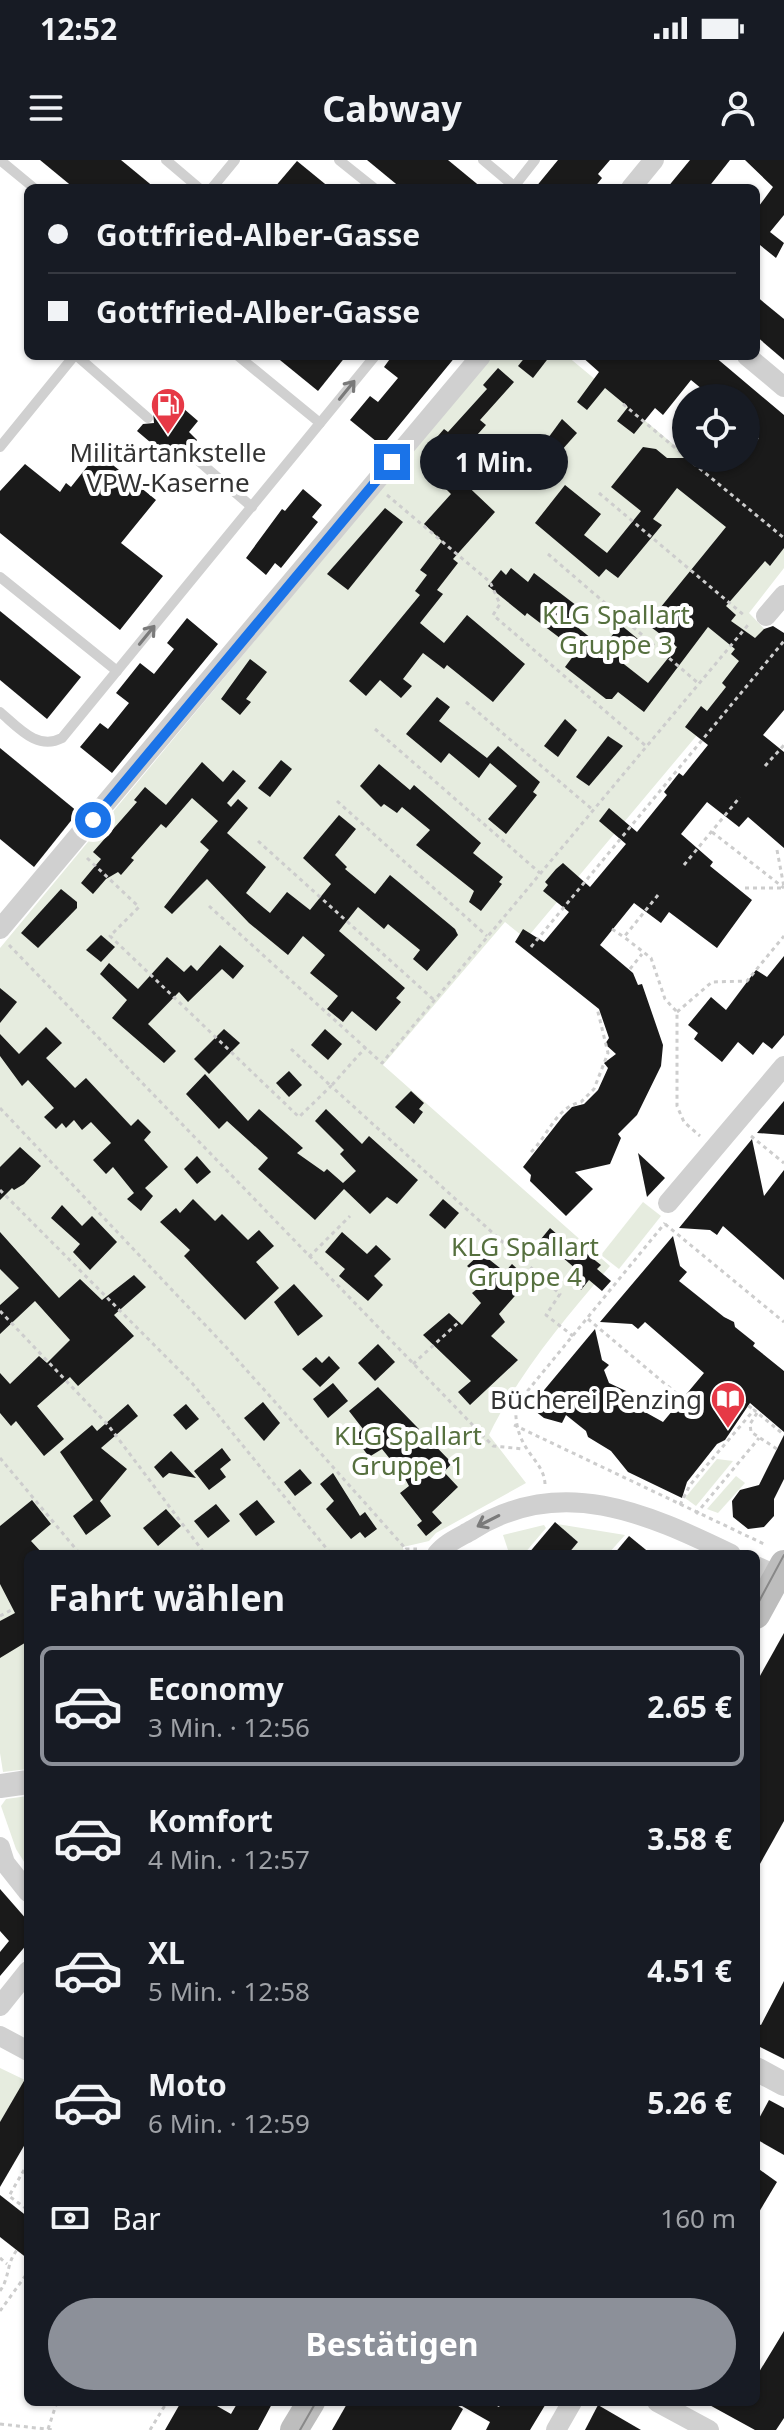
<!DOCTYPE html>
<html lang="de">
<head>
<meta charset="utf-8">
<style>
	:root { --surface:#171b24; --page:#242831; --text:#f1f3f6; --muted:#9ea1a6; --line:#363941; --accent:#8c9099 }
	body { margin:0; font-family:"Noto Sans",sans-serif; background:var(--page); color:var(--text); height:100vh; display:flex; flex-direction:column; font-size:30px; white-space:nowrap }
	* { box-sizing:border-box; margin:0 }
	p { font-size:26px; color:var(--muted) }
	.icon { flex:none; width:44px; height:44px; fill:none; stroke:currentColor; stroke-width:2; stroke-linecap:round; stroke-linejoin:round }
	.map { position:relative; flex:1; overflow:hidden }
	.side { position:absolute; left:24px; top:1390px; width:736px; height:856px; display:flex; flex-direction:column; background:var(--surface); border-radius:12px; box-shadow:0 2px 6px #0004 }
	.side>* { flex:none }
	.banner { position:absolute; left:24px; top:24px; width:736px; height:176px; border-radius:12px; box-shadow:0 2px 6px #0004; display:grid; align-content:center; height:176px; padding:0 24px; background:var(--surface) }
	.tools { position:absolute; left:672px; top:224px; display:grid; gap:16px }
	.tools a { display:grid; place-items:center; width:88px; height:88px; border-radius:50%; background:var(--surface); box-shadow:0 2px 6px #0004; font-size:40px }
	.end { position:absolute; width:36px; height:36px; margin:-18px; border:10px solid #1a73e8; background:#fff; box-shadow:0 0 0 4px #fff }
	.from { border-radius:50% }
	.bubble { position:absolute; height:56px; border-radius:28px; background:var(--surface); box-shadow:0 2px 6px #0004; font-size:26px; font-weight:700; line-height:56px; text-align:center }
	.banner b { display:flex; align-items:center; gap:28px; height:76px; font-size:30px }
	.banner b+b { border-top:2px solid var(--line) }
	.banner i { width:20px; height:20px; background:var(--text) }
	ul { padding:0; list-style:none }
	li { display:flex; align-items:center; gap:24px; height:120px; margin:0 16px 12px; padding:0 8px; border:4px solid transparent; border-radius:12px }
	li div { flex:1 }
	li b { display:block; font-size:30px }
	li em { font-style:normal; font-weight:700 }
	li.active { border-color:var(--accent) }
	li>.icon { width:72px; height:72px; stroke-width:1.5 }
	h2 { padding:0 24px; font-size:36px; line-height:96px }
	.pay { display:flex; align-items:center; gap:20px; height:88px; padding:0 24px; font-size:30px }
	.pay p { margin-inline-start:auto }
	.cta { display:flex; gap:16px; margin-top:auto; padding:16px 24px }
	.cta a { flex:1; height:92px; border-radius:48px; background:var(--accent); color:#fff; font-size:32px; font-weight:700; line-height:92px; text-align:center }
	.status { display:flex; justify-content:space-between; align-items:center; height:56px; padding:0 40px; background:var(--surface); direction:ltr }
	.status svg { height:22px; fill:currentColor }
	header { display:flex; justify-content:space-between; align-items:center; height:104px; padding:0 24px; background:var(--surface); font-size:36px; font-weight:700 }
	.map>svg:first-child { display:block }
	.green { fill:#e6ecdf }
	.building { fill:#1a1a1a }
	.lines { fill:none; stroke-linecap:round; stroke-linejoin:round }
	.path { stroke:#cdcdcd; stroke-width:3; stroke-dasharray:4 4; stroke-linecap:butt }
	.service { stroke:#d0d0d0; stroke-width:10 }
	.minor { stroke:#d0d0d0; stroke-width:20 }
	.tertiary { stroke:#d0d0d0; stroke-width:24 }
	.secondary { stroke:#bdbdbd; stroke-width:28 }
	.tram { stroke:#888; stroke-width:2 }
	.oneway { stroke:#7a7a7a }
	.route { stroke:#1a73e8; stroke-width:10 }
	.labels { text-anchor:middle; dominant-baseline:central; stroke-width:8; stroke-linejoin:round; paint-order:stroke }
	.poi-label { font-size:26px; fill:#333; stroke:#fff }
	.park-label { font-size:26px; fill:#56703f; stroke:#fff }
</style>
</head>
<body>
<div class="status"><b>12:52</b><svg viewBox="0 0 49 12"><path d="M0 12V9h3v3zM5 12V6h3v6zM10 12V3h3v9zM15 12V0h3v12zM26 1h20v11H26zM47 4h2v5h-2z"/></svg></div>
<header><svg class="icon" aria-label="menu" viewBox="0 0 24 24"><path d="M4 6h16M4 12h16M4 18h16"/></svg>Cabway<svg class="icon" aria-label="person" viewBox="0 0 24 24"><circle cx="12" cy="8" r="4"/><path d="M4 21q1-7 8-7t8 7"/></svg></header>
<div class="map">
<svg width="784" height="2270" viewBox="0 0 784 2270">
	<rect width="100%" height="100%" fill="#fff"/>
	<g class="green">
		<path d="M491 196H567L784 376V408L749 453 776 481 526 779 505 762 383 905 610 1106C564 1160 520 1211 489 1275L526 1323 436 1373 429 1381 403 1387 404 1394H28V1609L3 1612 0 1593V788Z"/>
		<polygon points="643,1042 661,1056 619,1109 601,1095"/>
		<polygon points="717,1299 733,1301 696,1346 685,1338"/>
		<polygon points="736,1316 745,1323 718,1353 707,1349"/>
		<polygon points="557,1364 625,1375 608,1394 568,1394 578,1382"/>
		<polygon points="544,1365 546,1368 524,1394 508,1390 503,1375"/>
		<polygon points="28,1636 28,1708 16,1689 1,1646 6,1639"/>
		<polygon points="0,1908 25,1920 0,1962"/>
	</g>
	<g class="building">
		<polygon points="40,0 121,0 155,28 74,28"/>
		<polygon points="367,0 448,0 482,28 401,28"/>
		<polygon points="558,0 610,0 598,14 602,18 594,28 535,28"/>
		<polygon points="690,0 730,0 708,28 667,28"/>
		<polygon points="745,0 784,0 784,55 770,72 784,83 776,98 760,85 756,90 756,50 773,27"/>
		<polygon points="297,1 330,28 274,28"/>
		<polygon points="756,136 784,159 784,200 756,176"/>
		<polygon points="275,196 346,196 318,231"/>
		<polygon points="392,196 456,196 382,286 350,260 370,236 378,242 398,218 384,207"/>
		<polygon points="526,196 550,196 533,218 518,206"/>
		<polygon points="581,196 714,196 784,255 784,388 770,406 765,401 726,446 736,455 731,461 755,478 764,469 773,466 784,473 784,550 763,575 784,592 784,688 748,657 739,667 707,642 681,674 713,702 710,706 752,740 717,788 669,752 661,763 634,743 600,785 633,813 638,825 642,824 663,885 661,906 637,955 618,974 621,978 610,1004 575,1012 593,1029 566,1056 530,1021 531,1015 523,1007 563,956 572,947 584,944 598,930 608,908 604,903 616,894 605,884 609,878 599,849 515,782 523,769 544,782 569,752 543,731 548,725 545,722 556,709 563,703 590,727 626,684 599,661 609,648 637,672 667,635 664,632 679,613 683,616 708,585 685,567 701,546 707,551 726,527 722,523 739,501 731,494 735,489 708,467 644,552 618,532 612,539 606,539 565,507 577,491 527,453 525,456 488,426 501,410 506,415 511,408 528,422 534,413 581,449 571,462 602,487 621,465 638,479 620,501 648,523 677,487 647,464 726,367 677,328 653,359 662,365 618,418 606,409 599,417 535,363 565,325 601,354 584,375 607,393 641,351 611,327 643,287 656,289 667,298 746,298 759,278 746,267 746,238 713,238 691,220 663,255 655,248 634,274 617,261 628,247 605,228 587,250 577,242 599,212"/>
		<polygon points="498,208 514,222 480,260 486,265 452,303 431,284 444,269 448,272 487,229 483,225"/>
		<polygon points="176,242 198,261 189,272 197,280 193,285 180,286 182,297 176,304 137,271 143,264 154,263 153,252 158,246 167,253"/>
		<polygon points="562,259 577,273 545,309 532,300"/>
		<polygon points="98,293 156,340 121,383 163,416 120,470 0,373 0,331 25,304 60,332 66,323 71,327"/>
		<polygon points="457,316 495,352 453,399 458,403 437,430 443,434 420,463 444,483 467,455 525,504 493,542 447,505 444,509 423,493 403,519 412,526 401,538 380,520 366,536 349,521 420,435 415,431 427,415 420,410 442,381 424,364 451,334 445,328"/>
		<polygon points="303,329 322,345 312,357 318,362 281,408 275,403 266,415 246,398 282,349 285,351"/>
		<polygon points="385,348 403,362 348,430 327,414"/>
		<polygon points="0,451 81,517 47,559 0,520"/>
		<polygon points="187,458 218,484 112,613 80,587 100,563 108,569 129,543 116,533 140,503 154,514 174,489 167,483"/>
		<polygon points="250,499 267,512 246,539 251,542 240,555 221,539"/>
		<polygon points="437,537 450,547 439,561 487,598 498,586 540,622 533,632 537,635 506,674 488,659 517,626 490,603 479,618 449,593 441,603 406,574"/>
		<polygon points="565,559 577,570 558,597 544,586"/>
		<polygon points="608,576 623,586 589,626 576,617"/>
		<polygon points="0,588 78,652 34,707 0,679"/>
		<polygon points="281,600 292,609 270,637 258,628"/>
		<polygon points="202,602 223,622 233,610 246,621 227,643 231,647 238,639 248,648 227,673 266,707 246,733 270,753 287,732 310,750 331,724 303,698 339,655 356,669 335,695 347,707 345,709 375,734 390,715 455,769 458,775 427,811 413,799 420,790 388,764 384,769 358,747 339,771 405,828 396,838 401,842 376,871 352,851 343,862 327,849 338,836 310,813 325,795 303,776 288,795 249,763 207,719 172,754 164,747 209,690 200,682 218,661 192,638 166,668 161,664 131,698 134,700 121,715 118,712 106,719 93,734 81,723 101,699 93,692 137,642 134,640 145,627 166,645"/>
		<polygon points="379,604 410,630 414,625 481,683 473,693 503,717 499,722 502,724 481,751 469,742 474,731 416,685 430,670 402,647 397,653 384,644 381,647 360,626"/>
		<polygon points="61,729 77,742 77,748 38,788 21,773"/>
		<polygon points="101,775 115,787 101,802 86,790"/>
		<polygon points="220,785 244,806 233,819 222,809 188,842 179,832 148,864 176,891 164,903 112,858 127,840 100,814 109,803 138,829 167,797 184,812 191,805 197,811"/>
		<polygon points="784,796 784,875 772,889 763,882 753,895 738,882 722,902 694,879 698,873 688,865 711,837 726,850 756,810 767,817"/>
		<polygon points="0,828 17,842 0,863"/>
		<polygon points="46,867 62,883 46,898 75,928 86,918 131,966 138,959 151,972 144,980 168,1007 145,1028 153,1036 141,1051 127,1039 134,1033 113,1007 106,1014 93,1000 111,983 91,962 82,970 74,960 66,968 62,963 56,969 44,957 54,948 28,920 22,926 0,896 0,874 19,894"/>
		<polygon points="224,869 240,883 209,914 194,899"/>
		<polygon points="325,869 342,884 328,900 311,885"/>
		<polygon points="289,911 302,925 289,937 276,923"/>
		<polygon points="205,914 248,961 259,949 303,988 297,993 324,1012 327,1009 343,1023 356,1011 340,994 344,990 315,961 326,949 362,984 369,976 418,1020 397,1044 387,1037 370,1054 344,1029 315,1060 258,1009 268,998 227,961 219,969 186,934"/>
		<polygon points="411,931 424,943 419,949 423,952 414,964 395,947"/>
		<polygon points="784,941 784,975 757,973"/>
		<polygon points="752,979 764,1036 784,1010 784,1120 723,1066 717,1075 710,1070 679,1068"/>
		<polygon points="20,987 41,1006 24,1024 14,1030 12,1028 0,1040 0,1007"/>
		<polygon points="638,993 665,1018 647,1037"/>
		<polygon points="197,996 211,1012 197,1024 184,1009"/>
		<polygon points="193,1039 215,1061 222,1054 248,1080 259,1070 274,1086 256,1102 279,1128 245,1160 184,1096 190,1090 160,1062 176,1048 180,1053"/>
		<polygon points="443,1039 459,1053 445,1069 429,1055"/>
		<polygon points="62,1045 82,1066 92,1056 117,1082 90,1110 73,1092 80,1084 51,1058"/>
		<polygon points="550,1068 584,1098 587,1094 601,1105 597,1109 611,1121 602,1131 589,1120 581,1130 568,1120 576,1109 541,1079"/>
		<polygon points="0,1072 59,1138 80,1119 102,1140 134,1115 146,1127 114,1155 134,1176 78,1226 70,1217 37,1246 64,1279 44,1296 16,1261 11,1266 0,1253 0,1213 10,1224 39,1196 47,1203 70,1180 35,1141 0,1174 0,1145 19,1128 0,1109"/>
		<polygon points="342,1072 367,1094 376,1085 391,1099 374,1116 383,1125 368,1141 339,1116 345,1109 325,1092"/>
		<polygon points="673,1076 680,1106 687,1112 679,1121 724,1157 734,1162 735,1167 755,1183 753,1186 784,1211 784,1272 750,1243 725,1280 717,1284 687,1322 682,1338 628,1312 611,1291 588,1277 586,1271 566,1255 562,1263 544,1258 530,1247 595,1169 602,1200 609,1205 604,1210 609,1223 626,1231 645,1252 663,1262 704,1213 645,1162 638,1169 632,1164 600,1162"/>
		<polygon points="481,1093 505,1112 512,1104 529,1120 499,1154 505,1162 491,1176 518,1200 470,1245 458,1232 471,1221 423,1175 449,1153 462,1165 481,1143 472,1133 486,1122 467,1106"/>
		<polygon points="294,1124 323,1156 298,1176 274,1142"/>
		<polygon points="378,1184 395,1202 375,1221 358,1203"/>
		<polygon points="329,1196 340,1208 320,1227 302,1209 316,1197 322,1203"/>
		<polygon points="333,1223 348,1241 328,1258 313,1239"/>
		<polygon points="378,1227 452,1303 444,1312 458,1327 432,1352 442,1363 426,1376 417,1365 422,1361 400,1333 409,1326 403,1315 382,1289 369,1297 354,1276 363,1269 349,1251"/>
		<polygon points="263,1242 280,1263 264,1281 244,1258"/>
		<polygon points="128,1244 138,1256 101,1288 127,1309 100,1341 111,1356 86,1375 73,1356 93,1340 60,1292 92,1265 97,1271"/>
		<polygon points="186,1244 199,1259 186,1270 173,1255"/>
		<polygon points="784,1275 784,1319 774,1339 774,1356 764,1367 748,1369 733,1357 732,1341 740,1330 759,1325"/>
		<polygon points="222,1288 231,1300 220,1309 226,1317 209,1330 194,1311"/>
		<polygon points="171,1291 196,1318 169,1313 163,1318 154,1307"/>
		<polygon points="300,1309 312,1323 295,1336 284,1322"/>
		<polygon points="333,1313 360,1356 365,1352 377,1369 365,1378 360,1372 351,1379 326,1349 334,1341 320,1324"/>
		<polygon points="32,1340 51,1364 31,1381 43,1394 28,1394 28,1481 0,1498 0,1461 15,1453 0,1424 0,1366"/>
		<polygon points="257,1340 275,1362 256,1376 239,1354"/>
		<polygon points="216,1344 230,1361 208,1378 194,1361"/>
		<polygon points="166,1349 181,1366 158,1386 143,1368"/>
		<polygon points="555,1362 578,1382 568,1394 528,1394"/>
		<polygon points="629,1376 651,1394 614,1394"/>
		<polygon points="784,1473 784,1661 756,1711 756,1523"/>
		<polygon points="0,1729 28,1761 28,1783 0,1816 0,1792 9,1781 0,1771"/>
		<polygon points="784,1821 784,1899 756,1885 756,1863 761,1865"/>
		<polygon points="28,1914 28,1979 0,2027 0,1962"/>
		<polygon points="769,1940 784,1948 784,1995 756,1979 756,1964"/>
		<polygon points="756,2007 777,2022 756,2057"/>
		<polygon points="0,2035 28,2057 28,2099 0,2077"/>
		<polygon points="784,2171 784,2258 776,2270 755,2270 704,2242 756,2242 756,2217"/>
		<polygon points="181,2242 210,2242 231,2254 238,2242 273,2242 258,2270 165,2270"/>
		<polygon points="348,2242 452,2242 463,2249 451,2270 332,2270"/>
		<polygon points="455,2242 489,2242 499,2247 502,2242 547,2242 530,2270 486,2270 490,2262"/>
		<polygon points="598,2245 641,2270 585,2270"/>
	</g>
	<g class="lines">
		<g class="path">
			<polyline points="623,244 686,297"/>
			<polyline points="687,298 784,378"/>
			<polyline points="599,333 745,456"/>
			<polyline points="387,335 490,422 500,444 493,455 646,586"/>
			<polyline points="548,394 698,523"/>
			<polyline points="466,542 593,650"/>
			<polyline points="375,569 540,713"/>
			<polyline points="765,606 784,585"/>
			<polyline points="337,641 487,776"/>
			<polyline points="712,672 784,728"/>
			<polyline points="258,681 434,840"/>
			<polyline points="777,690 784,727"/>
			<polyline points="87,698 139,747 110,776 299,957 331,926 560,1134 546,1155 573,1176"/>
			<polyline points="684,705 740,637"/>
			<polyline points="745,728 781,728"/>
			<polyline points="658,735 624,777 651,798 665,839 677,852 677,946 684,962 700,976"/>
			<polyline points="209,746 382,903 748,465"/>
			<polyline points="612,769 624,777"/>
			<polyline points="9,785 493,1286 524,1289"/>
			<polyline points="531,787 784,481"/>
			<polyline points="630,809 642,794"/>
			<polyline points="677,852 712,822 747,821 784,776"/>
			<polyline points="291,889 331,926 366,887"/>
			<polyline points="0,948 226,1187 406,1389"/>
			<polyline points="751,976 784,1003"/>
			<path d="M531 992C548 976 556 947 581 942L594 929 608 893 597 848"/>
			<polyline points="0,1030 192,1223 331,1394"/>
			<polyline points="665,1064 784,1162"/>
			<polyline points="309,1097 350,1056"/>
			<polyline points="0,1151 108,1265 205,1394"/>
			<polyline points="588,1159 676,1233"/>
			<polyline points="413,1204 460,1161"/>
			<polyline points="742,1241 754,1250"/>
			<polyline points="757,1253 750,1264 751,1272 777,1289"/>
			<polyline points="514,1265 764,1384"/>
			<polyline points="0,1298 80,1394"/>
			<path d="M545 1324C544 1298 513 1291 516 1245L665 1063"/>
			<polyline points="680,1345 690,1325 754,1250 783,1274"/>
			<polyline points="696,1354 759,1278"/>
			<polyline points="399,1394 406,1389 417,1389"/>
			<polyline points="0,1456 13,1449"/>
			<polyline points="28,2003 9,2036 28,2050"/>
			<polyline points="0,2098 7,2104"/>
			<path d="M0 2131C10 2117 6 2104 17 2090"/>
			<polyline points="0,2151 28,2112"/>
			<polyline points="0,2264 55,2270"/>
			<polyline points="48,2269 57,2242"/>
			<polyline points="150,2270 167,2242"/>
		</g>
		<g class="service">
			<polyline points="0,0 34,28"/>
			<polyline points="166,0 199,28"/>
			<polyline points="339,0 374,28"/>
			<polyline points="483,0 514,26"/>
			<polyline points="212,28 235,0"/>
			<polyline points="513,28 535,0"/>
			<polyline points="77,196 148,258"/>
			<polyline points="238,196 320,263"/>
			<polyline points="0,287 74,196"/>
			<polyline points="187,291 252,347"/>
			<polyline points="0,417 117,511"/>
			<path d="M0 552C18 567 37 591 62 578L375 196"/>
		</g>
		<g class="minor">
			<polyline points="631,28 654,0"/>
			<polyline points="747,196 784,227"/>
			<polyline points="766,456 784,435"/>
			<polyline points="0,769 481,196"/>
			<polyline points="668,1043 784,906"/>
			<path d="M437 1394C445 1383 460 1377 472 1370 560 1314 646 1353 731 1394"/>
			<polyline points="756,1406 778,1416"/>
			<polyline points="0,1687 5,1703 28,1732"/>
			<polyline points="0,1846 28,1811"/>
			<polyline points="0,1876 28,1891"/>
			<polyline points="657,2242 709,2270"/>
			<polyline points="556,2270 572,2242"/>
		</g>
		<g class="tertiary">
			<polyline points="0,1626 28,1622"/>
			<polyline points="756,1909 784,1924"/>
		</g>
		<g class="secondary">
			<polyline points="756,1455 784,1404"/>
			<polyline points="294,2270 311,2242"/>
		</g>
		<g class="tram">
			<polyline points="756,1447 784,1395"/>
			<polyline points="300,2270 316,2242"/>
		</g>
	</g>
	<defs><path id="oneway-shaft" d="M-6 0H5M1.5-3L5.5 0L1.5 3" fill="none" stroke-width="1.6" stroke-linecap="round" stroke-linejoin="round" transform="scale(2)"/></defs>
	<g class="oneway">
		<use href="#oneway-shaft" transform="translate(347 230) rotate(-51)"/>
		<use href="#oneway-shaft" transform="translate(147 475) rotate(-51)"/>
		<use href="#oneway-shaft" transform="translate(488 1361) rotate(153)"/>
	</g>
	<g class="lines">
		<polyline class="route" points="93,660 392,302"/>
	</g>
	<defs>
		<symbol id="fuel-pin" viewBox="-11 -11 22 30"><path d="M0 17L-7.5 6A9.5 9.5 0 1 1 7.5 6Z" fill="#e63946" stroke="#fff"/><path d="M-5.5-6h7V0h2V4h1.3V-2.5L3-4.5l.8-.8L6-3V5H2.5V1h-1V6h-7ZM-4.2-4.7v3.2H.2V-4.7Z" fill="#fff"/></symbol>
		<symbol id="library-pin" viewBox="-11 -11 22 30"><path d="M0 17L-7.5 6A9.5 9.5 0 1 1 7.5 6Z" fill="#e63946" stroke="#fff"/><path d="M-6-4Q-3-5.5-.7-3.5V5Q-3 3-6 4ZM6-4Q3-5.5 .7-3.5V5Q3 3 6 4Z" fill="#fff"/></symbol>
	</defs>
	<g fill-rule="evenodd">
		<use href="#fuel-pin" x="148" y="225" width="40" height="54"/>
		<use href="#library-pin" x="708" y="1219" width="40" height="54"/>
	</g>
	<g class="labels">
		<g class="poi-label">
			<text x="168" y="292">Militärtankstelle<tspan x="168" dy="30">VPW-Kaserne</tspan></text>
			<text x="702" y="1239" text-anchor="end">Bücherei Penzing</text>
		</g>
		<g class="park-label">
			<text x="616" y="454">KLG Spallart<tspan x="616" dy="30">Gruppe 3</tspan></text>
			<text x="525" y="1086">KLG Spallart<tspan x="525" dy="30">Gruppe 4</tspan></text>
			<text x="408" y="1275">KLG Spallart<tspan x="408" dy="30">Gruppe 1</tspan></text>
		</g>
	</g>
</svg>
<div class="tools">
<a><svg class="icon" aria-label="locate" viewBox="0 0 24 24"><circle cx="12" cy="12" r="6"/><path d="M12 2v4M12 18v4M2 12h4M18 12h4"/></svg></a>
</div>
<i class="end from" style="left:93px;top:660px"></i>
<i class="end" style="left:392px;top:302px"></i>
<div class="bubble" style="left:420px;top:274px;width:148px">1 Min.</div>
<div class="banner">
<b><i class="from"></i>Gottfried-Alber-Gasse</b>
<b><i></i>Gottfried-Alber-Gasse</b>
</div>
<section class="side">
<h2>Fahrt wählen</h2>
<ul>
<li class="active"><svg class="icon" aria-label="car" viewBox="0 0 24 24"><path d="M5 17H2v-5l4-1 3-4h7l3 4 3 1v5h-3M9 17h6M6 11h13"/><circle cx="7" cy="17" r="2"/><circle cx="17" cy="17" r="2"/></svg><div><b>Economy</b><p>3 Min. · 12:56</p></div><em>2.65 €</em></li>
<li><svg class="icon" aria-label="car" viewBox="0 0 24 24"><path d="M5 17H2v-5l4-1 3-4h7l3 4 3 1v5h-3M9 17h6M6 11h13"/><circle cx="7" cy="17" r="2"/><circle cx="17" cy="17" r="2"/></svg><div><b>Komfort</b><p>4 Min. · 12:57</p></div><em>3.58 €</em></li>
<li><svg class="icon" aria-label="car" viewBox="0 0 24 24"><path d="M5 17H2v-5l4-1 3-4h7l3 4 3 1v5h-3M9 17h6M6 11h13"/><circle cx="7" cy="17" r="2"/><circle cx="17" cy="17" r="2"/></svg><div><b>XL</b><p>5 Min. · 12:58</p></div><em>4.51 €</em></li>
<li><svg class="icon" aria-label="car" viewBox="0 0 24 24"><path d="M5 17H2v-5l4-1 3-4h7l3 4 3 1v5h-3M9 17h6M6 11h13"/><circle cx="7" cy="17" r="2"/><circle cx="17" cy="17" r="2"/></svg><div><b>Moto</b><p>6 Min. · 12:59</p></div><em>5.26 €</em></li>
</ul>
<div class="pay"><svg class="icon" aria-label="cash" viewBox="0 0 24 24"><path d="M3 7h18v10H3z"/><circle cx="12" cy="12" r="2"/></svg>Bar<p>160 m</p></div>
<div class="cta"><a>Bestätigen</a></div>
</section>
</div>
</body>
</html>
